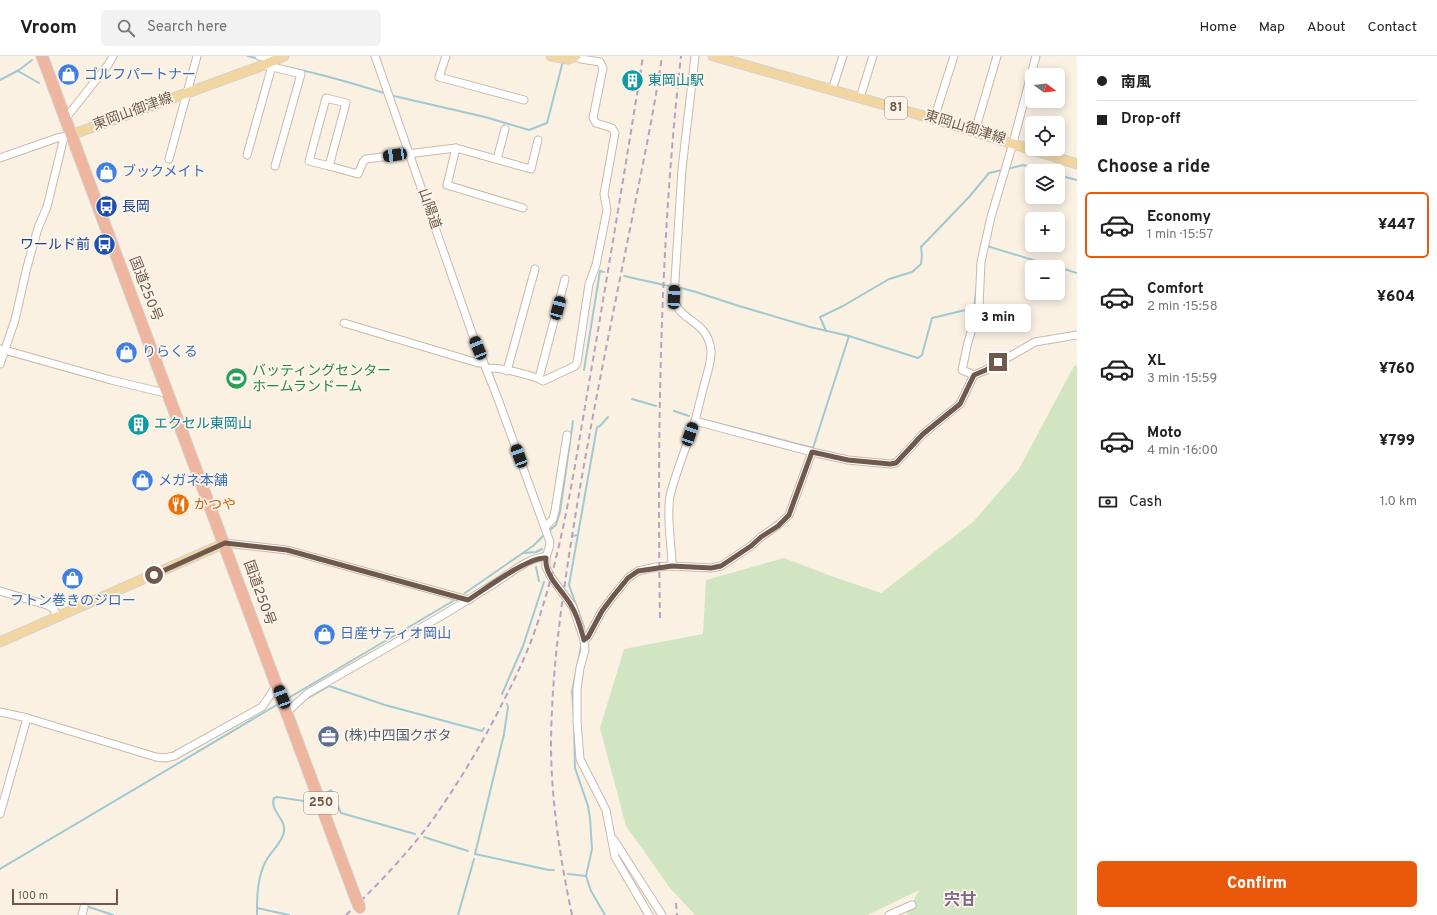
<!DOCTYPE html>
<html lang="en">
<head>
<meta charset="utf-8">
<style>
	:root { --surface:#fff; --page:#f2f2f2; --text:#202124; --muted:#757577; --line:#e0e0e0; --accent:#ea580c }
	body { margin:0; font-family:Overpass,"Noto Sans JP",sans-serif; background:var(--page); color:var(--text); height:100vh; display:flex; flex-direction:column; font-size:15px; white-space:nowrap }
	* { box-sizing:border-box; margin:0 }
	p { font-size:13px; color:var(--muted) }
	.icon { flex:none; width:22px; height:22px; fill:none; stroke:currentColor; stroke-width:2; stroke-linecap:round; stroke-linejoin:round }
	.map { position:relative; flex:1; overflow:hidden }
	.details { display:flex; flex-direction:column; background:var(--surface); width:360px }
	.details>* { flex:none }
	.hud { display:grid; align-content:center; height:88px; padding:0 20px; background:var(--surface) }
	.needle { width:26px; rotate:105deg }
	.fabs { position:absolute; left:1025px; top:12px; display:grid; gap:8px }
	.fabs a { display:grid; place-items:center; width:40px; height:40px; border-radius:6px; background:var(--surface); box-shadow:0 2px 10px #0003; font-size:20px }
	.scale { position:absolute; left:12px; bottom:10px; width:106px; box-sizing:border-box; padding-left:4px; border:2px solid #6f594c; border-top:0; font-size:11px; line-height:14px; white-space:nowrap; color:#6f594c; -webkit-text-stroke:3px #fdf5e9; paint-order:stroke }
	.end { position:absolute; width:18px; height:18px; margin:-9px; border:5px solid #6f594c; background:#fff; box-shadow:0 0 0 2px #fff }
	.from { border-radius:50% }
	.bubble { position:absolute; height:28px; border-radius:6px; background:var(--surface); box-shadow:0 2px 10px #0003; font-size:13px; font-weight:800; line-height:28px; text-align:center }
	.car { position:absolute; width:12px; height:24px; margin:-12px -6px; border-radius:5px; box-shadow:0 0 3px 1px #0007; background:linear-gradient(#222 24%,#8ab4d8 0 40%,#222 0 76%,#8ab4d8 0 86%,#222 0) }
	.hud b { display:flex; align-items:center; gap:14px; height:38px; font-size:15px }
	.hud b+b { border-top:1px solid var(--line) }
	.hud i { width:10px; height:10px; background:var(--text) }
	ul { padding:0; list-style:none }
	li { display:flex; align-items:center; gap:12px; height:66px; margin:0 8px 6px; padding:0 12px; border:2px solid transparent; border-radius:6px }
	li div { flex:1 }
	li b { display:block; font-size:15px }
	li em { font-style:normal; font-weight:800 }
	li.selected { border-color:var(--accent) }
	li>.icon { width:36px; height:36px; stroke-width:1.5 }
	h2 { padding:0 20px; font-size:18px; line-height:48px }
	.pay { display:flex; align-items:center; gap:10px; height:44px; padding:0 20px; font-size:15px }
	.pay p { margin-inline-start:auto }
	.action { display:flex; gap:8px; margin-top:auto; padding:8px 20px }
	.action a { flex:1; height:46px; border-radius:6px; background:var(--accent); color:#fff; font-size:16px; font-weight:800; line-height:46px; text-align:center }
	header { display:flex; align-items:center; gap:24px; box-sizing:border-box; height:56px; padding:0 20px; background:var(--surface); border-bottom:1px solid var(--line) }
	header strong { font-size:19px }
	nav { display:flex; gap:22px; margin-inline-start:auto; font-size:14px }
	.search { width:280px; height:36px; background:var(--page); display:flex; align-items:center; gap:10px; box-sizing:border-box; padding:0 14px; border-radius:6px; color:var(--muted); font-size:15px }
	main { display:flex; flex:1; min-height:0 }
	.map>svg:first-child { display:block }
	.green { fill:#d1e5c3 }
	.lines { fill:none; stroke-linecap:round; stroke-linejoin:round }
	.stream { stroke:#a1c9d2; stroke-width:2 }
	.minor-casing { stroke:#c9b9ab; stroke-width:9 }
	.major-casing { stroke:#d7d1cd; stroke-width:11 }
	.highway-casing { stroke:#d7d1cd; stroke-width:13 }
	.minor { stroke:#fff; stroke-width:7 }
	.major { stroke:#f2d6a1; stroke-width:9 }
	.highway { stroke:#eeb59f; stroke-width:11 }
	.rail { stroke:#b4a3c1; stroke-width:2; stroke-dasharray:6 4; stroke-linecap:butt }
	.highway-bridge-casing { stroke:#d7d1cd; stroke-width:13; stroke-linecap:butt }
	.highway-bridge { stroke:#eeb59f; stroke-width:11 }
	.route { stroke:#6f594c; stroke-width:5 }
	.labels { text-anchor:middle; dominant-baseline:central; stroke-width:3.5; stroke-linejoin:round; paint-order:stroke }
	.shield { fill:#fdf5e9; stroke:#9a887b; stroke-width:1 }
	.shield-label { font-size:13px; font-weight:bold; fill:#6f594c }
	.shop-label { font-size:14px; fill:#366cbe; stroke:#fdf5e9; text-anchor:start }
	.culture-label { font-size:14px; fill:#0d838f; stroke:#fdf5e9; text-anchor:start }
	.street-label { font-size:14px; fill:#6f594c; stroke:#fdf5e9 }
	.transit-label { font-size:14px; fill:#164399; stroke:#fdf5e9; text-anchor:start }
	.leisure-label { font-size:14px; fill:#27864d; stroke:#fdf5e9; text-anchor:start }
	.food-label { font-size:14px; fill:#c56008; stroke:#fdf5e9; text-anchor:start }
	.service-label { font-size:14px; fill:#4e5e75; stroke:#fdf5e9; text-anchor:start }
	.quarter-label { font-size:16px; font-weight:bold; fill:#7e648c; stroke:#fdf5e9 }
</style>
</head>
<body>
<header>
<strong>Vroom</strong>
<div class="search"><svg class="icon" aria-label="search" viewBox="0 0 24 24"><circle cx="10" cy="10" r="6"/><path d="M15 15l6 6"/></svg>Search here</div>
<nav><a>Home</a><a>Map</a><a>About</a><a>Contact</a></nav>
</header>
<main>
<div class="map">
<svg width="1077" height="859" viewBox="0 0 1077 859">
	<rect width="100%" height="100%" fill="#faf1e3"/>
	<polygon class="green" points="1077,309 1077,859 906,859 919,834 868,859 695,859 670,832 626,770 600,672 624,593 703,578 706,524 784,502 831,520 881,537 973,466 1019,413 1074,310"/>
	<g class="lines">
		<g class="stream">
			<polyline points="248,0 259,3"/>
			<path d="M277 9C314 16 349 26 384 37"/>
			<polyline points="18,15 39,27"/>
			<polyline points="0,24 19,14 32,4"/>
			<polyline points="394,40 485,61 529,74 547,67 563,5"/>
			<polyline points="1008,113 1023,109 1045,115"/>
			<polyline points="1058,119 1077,124"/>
			<polyline points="987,190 1056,211"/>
			<polyline points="1058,211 1077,217"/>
			<polyline points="624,220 669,230"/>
			<polyline points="681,232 696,236 739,250 810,271 849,280 918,302 922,299 932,262 974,252 977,229"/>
			<polyline points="826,275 820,261 843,250 889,223 912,216 921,208 922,200 921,191 969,141 989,117 1002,114"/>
			<polyline points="584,314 600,215 604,216"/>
			<polyline points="632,343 656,350"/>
			<polyline points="674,355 689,360"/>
			<polyline points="701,363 813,392 849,280"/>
			<polyline points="549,475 556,469 560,456 573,365"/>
			<polyline points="572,480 578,479"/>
			<polyline points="524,497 536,496 542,493"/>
			<polyline points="536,511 539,525"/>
			<polyline points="465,537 533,490 545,478"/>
			<polyline points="584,571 569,529 597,371 600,370 608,361"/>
			<polyline points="502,638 523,590 544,526"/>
			<polyline points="308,642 329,630 385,649 482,675 484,672"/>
			<polyline points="285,644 453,545"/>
			<polyline points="574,661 572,636 581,591"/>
			<polyline points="574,670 575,712 588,750 590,762 592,793 586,820 591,835 605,859"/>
			<polyline points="326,737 331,734 341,757 415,778"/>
			<polyline points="424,781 468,795"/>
			<polyline points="475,798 504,678 508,651 507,648"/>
			<polyline points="475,798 549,814 554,814"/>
			<polyline points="0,813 280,647"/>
			<polyline points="568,818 586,820"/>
			<polyline points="86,850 113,859"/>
			<path d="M257 852C257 837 258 819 266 805 271 795 282 787 284 776 287 764 269 754 274 742L277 741 304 745"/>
			<polyline points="257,859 257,852 289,859"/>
			<polyline points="458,859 474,803"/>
		</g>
		<defs>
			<g id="minor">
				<polyline points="259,0 274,3"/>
				<polyline points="375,0 472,277 498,343 550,486 549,492 546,501 546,511 551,521 573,551 584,584 585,594 580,612 577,633 577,665 580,703 606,754 615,801 649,859"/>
				<polyline points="446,0 439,21 524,44"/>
				<polyline points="264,9 301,18 275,110"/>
				<polyline points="832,34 843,0"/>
				<polygon points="326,42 346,47 329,110 309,105"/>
				<polyline points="860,42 873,0"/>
				<polyline points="65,63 108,9 113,0"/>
				<polyline points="934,63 954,0"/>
				<polyline points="975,75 997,0"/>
				<polyline points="456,92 447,129 523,152"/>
				<polyline points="247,99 272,10"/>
				<polyline points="0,102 57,82 68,80"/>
				<polyline points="169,103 197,0"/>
				<polyline points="497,103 505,73"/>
				<polyline points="329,110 358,118 363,106 366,103 456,92 531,113 538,84"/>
				<polyline points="344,267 478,307 483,306"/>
				<polyline points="1,293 111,324 169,338"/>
				<polyline points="0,308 15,264 27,211 38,172 47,151 64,81"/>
				<path d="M486 313C494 309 535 320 543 325L575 310 577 307 589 228 596 209 607 154 604 138 615 77 612 72 596 67 593 62 603 12 600 6 581 3 576 1"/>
				<polyline points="507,315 535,213"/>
				<polyline points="974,319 962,314 968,286 979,251 981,206 991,161 1013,87 1036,0"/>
				<polyline points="539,322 565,223"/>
				<polyline points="695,365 812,396 848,404 890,408 896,407 923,378 960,348 974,319 986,314 1035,286 1077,279"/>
				<polyline points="545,471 553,463 555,455 567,379"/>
				<polyline points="225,487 287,494 469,544"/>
				<path d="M672 510C672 488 666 462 670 440 676 415 687 390 695 365 698 353 701 341 704 329 707 318 712 305 711 294 707 262 677 266 674 241L682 113 695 0"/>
				<polyline points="0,535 47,549 53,552 58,561"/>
				<polyline points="584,584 588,581 602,555 614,539 628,522 638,515 656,511 672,510 711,512 721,510 751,490 761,481 778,469 789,459 812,396"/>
				<polyline points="0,656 27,662 156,701 165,702 174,700 262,651 273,635 276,627"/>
				<path d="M287 656 308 637C370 601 434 566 495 527 508 519 530 500 546 501"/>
				<polyline points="0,758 27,662"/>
				<polyline points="614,784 662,859"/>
				<polyline points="82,859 84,851"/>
				<polyline points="889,859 912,849"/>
			</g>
			<g id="major">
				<polyline points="551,0 568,3 576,0"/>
				<polyline points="713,0 934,63 1077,108"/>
				<polyline points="71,79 264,9 284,0"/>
				<polyline points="0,586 225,487"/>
			</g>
			<polyline id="highway" points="42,0 356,843"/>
		</defs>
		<use href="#minor" class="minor-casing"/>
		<use href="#major" class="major-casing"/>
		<use href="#highway" class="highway-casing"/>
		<use href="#minor" class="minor"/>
		<use href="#major" class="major"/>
		<use href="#highway" class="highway"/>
		<g class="rail">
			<path d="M660 562C657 375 660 186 681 0"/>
			<polyline points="676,847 677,859"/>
			<path d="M346 859C376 831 406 799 431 766 458 728 482 688 503 646 518 617 532 587 541 556 567 474 578 388 593 304 610 203 627 102 643 0"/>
			<path d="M572 859C560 802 551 744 551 686 552 611 562 542 574 468 590 368 611 268 631 168 642 112 654 56 662 0"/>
		</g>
		<defs>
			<polyline id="highway-bridge" points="356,843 360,852"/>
		</defs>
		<use href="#highway-bridge" class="highway-bridge-casing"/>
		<use href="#highway-bridge" class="highway-bridge"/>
	</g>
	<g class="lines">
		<path class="route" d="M154 519 225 487 287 494 468 544C484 534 529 500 546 502 544 521 564 535 572 551 578 561 581 573 584 584L588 581 602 555 614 539 628 522 638 515 672 510 711 512 721 510 751 490 761 481 778 470 789 459 812 396 848 404 890 408 896 407 923 378 960 348 974 319 986 314 998 306"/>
	</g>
	<defs>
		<symbol id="shop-disc" viewBox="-11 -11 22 22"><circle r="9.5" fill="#3f7fe0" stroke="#fdf5e9"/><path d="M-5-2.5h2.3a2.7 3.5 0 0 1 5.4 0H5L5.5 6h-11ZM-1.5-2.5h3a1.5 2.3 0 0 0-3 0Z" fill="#fff"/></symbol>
		<symbol id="building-disc" viewBox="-11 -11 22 22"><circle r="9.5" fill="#0f9aa8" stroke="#fdf5e9"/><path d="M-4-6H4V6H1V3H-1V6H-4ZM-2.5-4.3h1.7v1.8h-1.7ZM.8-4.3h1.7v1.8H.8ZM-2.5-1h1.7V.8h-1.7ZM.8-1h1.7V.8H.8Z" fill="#fff"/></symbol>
		<symbol id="bus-disc" viewBox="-11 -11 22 22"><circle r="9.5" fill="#1a4fb4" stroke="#fdf5e9"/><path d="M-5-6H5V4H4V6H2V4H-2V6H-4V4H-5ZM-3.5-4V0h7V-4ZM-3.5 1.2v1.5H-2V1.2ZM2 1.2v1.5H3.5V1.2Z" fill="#fff"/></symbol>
		<symbol id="stadium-disc" viewBox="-11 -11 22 22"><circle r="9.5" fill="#2e9e5b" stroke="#fdf5e9"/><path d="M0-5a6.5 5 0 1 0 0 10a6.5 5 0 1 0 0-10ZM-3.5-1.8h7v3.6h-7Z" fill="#fff"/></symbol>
		<symbol id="restaurant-disc" viewBox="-11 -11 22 22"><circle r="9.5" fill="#e8710a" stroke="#fdf5e9"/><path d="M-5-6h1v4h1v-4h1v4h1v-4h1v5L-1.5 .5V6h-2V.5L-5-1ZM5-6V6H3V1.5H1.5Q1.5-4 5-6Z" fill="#fff"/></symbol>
		<symbol id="office-disc" viewBox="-11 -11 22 22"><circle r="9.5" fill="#5c6f8a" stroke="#fdf5e9"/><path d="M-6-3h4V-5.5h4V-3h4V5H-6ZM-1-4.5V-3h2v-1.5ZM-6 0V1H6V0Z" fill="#fff"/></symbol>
	</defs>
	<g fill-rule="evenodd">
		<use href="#shop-disc" x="56" y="6" width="25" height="25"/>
		<use href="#building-disc" x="620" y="12" width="25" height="25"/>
		<use href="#shop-disc" x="94" y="104" width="25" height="25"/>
		<use href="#bus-disc" x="94" y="138" width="25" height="25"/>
		<use href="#bus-disc" x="92" y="176" width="25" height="25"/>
		<use href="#shop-disc" x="114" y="284" width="25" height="25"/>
		<use href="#stadium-disc" x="224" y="310" width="25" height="25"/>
		<use href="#building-disc" x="126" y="356" width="25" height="25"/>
		<use href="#shop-disc" x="130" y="412" width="25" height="25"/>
		<use href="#restaurant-disc" x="166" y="436" width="25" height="25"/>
		<use href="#shop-disc" x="60" y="510" width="25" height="25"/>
		<use href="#shop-disc" x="312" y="566" width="25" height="25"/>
		<use href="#office-disc" x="316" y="668" width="25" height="25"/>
	</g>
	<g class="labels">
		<g class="shield">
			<rect x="885" y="41" width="22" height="22" rx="3"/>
			<rect x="304" y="736" width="34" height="22" rx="3"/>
		</g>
		<g class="shield-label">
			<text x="896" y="52">81</text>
			<text x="321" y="747">250</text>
		</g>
		<g class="shop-label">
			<text x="84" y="19">ゴルフパートナー</text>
			<text x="122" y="116">ブックメイト</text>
			<text x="142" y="296">りらくる</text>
			<text x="158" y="425">メガネ本舗</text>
			<text x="73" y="545" text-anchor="middle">フトン巻きのジロー</text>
			<text x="340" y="578">日産サティオ岡山</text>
		</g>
		<g class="culture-label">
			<text x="648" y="25">東岡山駅</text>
			<text x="154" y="368">エクセル東岡山</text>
		</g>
		<g class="street-label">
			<text transform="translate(133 56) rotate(-20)">東岡山御津線</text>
			<text transform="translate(965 72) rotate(17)">東岡山御津線</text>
			<text transform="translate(429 153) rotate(71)">山陽道</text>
			<text transform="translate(145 233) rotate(69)">国道250号</text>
			<text transform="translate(259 537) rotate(70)">国道250号</text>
		</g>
		<g class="transit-label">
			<text x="122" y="151">長岡</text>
			<text x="90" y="189" text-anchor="end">ワールド前</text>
		</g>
		<g class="leisure-label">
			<text x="252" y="315">バッティングセンター<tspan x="252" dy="16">ホームランドーム</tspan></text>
		</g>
		<g class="food-label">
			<text x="194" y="449">かつや</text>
		</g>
		<g class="service-label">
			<text x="344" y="680">(株)中四国クボタ</text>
		</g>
		<g class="quarter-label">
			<text x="960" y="845">宍甘</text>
		</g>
	</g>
</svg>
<div class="fabs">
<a><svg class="needle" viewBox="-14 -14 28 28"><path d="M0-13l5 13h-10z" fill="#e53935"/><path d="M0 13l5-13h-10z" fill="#757577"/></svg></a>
<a><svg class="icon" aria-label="locate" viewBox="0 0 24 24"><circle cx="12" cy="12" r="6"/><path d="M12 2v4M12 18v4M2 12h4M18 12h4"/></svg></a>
<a><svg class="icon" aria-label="layers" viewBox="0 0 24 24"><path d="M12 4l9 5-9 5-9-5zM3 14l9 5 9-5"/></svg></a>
<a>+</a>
<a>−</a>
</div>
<div class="scale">100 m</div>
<i class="end from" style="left:154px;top:519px"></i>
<i class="end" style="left:998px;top:306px"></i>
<div class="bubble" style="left:965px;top:248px;width:66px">3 min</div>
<i class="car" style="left:395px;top:99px;rotate:262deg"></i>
<i class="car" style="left:674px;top:241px;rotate:3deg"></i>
<i class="car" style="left:558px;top:252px;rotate:15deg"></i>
<i class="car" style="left:478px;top:292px;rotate:338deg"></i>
<i class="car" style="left:690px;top:378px;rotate:19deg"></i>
<i class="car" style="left:519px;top:400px;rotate:340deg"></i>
<i class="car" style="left:282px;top:641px;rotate:339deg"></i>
</div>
<section class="details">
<div class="hud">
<b><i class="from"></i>南風</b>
<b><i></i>Drop-off</b>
</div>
<h2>Choose a ride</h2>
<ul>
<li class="selected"><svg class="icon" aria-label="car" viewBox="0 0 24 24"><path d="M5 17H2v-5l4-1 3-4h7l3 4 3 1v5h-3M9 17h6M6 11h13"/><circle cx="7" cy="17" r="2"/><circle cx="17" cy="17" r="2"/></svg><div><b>Economy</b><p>1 min · 15:57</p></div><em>¥447</em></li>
<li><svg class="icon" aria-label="car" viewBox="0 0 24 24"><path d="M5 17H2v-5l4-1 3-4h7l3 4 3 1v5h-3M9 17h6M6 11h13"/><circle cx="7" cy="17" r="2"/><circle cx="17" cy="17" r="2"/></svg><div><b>Comfort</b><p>2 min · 15:58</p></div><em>¥604</em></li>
<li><svg class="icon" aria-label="car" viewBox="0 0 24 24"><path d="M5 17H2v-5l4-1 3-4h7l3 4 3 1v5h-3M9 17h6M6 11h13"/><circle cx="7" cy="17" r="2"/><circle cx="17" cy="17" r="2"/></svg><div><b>XL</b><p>3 min · 15:59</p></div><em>¥760</em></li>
<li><svg class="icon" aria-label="car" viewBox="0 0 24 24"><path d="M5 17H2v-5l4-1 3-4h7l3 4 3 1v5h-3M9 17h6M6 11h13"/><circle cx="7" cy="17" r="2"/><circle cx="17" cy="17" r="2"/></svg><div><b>Moto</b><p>4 min · 16:00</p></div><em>¥799</em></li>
</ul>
<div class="pay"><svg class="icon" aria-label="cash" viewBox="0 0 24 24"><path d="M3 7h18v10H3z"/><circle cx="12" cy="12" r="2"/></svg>Cash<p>1.0 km</p></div>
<div class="action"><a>Confirm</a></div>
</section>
</main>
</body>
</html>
